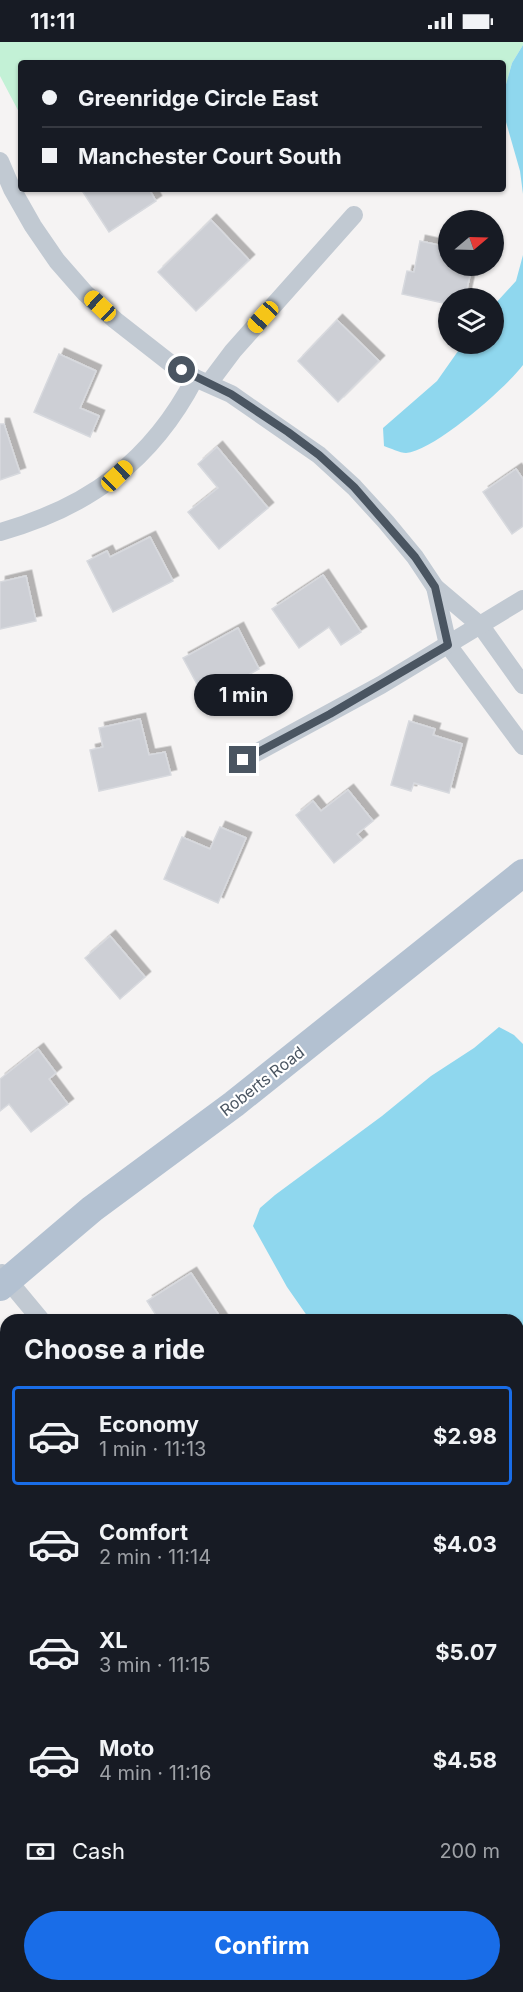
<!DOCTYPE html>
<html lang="en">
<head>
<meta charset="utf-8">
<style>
	:root { --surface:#171b24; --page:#242831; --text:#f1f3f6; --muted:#9ea1a6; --line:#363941; --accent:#196de8 }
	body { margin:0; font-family:Inter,sans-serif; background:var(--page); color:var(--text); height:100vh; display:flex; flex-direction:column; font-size:22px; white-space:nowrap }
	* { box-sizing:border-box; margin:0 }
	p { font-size:20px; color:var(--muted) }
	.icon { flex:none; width:33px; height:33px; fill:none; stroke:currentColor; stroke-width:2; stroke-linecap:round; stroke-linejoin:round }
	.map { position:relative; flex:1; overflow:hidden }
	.details { position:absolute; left:0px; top:1272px; width:524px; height:678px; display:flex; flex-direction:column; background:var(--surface); border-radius:18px 18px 0 0; box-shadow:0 2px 4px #0004 }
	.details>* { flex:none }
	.guide { position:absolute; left:18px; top:18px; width:488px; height:132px; border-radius:6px; box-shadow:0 2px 4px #0004; display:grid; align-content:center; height:132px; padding:0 24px; background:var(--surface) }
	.needle { width:39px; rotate:71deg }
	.buttons { position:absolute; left:438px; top:168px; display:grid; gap:12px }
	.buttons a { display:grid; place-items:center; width:66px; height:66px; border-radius:50%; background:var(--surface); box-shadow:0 2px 4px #0004; font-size:30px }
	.end { position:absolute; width:27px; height:27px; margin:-14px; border:8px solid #4a5561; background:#fff; box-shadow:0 0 0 3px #fff }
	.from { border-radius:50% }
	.bubble { position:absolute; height:42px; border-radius:21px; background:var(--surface); box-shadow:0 2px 4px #0004; font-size:20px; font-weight:700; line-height:42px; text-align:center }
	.car { position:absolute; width:18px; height:36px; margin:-18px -9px; border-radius:8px; box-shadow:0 0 4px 2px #0007; background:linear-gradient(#f5c518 24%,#345 0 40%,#f5c518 0 76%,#345 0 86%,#f5c518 0) }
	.guide b { display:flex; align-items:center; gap:21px; height:57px; font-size:22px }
	.guide b+b { border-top:2px solid var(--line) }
	.guide i { width:15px; height:15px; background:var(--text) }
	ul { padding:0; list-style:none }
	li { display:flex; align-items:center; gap:18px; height:99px; margin:0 12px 9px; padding:0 12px; border:3px solid transparent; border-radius:6px }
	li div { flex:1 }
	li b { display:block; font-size:22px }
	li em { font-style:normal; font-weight:700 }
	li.on { border-color:var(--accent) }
	li>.icon { width:54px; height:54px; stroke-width:1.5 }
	h2 { padding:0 24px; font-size:27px; line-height:72px }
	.pay { display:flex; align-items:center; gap:15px; height:66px; padding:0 24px; font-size:22px }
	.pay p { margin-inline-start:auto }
	.cta { display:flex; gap:12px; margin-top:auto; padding:12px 24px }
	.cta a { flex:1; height:69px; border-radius:36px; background:var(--accent); color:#fff; font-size:24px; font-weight:700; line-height:69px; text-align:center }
	.status { display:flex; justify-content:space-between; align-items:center; height:42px; padding:0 30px; background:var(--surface); direction:ltr }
	.status svg { height:16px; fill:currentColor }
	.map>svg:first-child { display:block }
	.green { fill:#c3f1d6 }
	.water { fill:#8fd7ee }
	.building { fill:#cdcfd5; stroke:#d7d9de; stroke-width:1.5; filter:url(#shadow) }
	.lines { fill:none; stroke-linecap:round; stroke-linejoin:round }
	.minor { stroke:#c1c9d2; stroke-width:18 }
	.primary { stroke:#b3c1d1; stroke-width:28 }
	.route { stroke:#4a5561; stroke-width:8 }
	.labels { text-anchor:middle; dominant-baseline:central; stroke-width:4.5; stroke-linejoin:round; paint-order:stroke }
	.street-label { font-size:16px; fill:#4a5561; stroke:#fff }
</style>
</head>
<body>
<div class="status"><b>11:11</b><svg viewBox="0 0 49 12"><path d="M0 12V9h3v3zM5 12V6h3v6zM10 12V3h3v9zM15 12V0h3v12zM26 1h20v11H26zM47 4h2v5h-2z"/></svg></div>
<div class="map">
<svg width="523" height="1950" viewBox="0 0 523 1950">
	<defs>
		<filter id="shadow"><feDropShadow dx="5.5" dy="-5.5" stdDeviation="0" flood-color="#0004"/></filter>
	</defs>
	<rect width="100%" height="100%" fill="#f5f3f3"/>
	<polygon class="green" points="0,0 523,0 523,3 512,21 503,53 502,21 447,21 441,18 423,21 21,21 21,74 0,34"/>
	<g class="water">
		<polygon points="523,3 523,152 520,129 502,66 503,53 512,21"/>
		<path d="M523 213V323C506 346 434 409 406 411 400 411 390 406 384 404L383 386 437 339 463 302H494V263L516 239Z"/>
		<polygon points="499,985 514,993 523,1002 523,1525 518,1519 518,1278 310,1278 287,1245 253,1184 260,1166 275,1153 382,1074 431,1034 474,1006"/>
	</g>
	<g class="building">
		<polygon points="81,147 149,147 156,159 109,190"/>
		<polygon points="211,178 249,218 196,269 158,230"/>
		<polygon points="420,199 448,205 448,224 472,224 465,256 448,256 448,262 402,252 407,229 414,230"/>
		<polygon points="337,278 379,319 338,360 298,319"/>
		<polygon points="59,312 96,329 80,366 99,374 90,395 34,370"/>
		<polygon points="0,382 4,382 20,431 0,438"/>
		<polygon points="217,405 268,466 219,507 188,470 218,446 198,422"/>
		<polygon points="516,427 523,437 523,484 512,492 483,450"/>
		<polygon points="150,495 173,539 113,570 87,519 107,509 110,515"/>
		<polygon points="323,533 361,590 341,603 329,585 299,606 272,567"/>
		<polygon points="26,534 36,579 0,587 0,540"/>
		<polygon points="238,586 259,627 205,657 183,616"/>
		<polygon points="140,677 149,713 165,710 171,733 99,749 90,708 103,705 99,686"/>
		<polygon points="409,679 435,687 433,693 462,702 449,751 414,741 411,749 391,743"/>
		<polygon points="348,748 373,779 357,792 362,798 334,821 296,773 313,759 321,769"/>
		<polygon points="220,785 246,796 218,861 164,837 182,795 210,807"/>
		<polygon points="110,894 145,935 120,957 85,916"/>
		<polygon points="38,1007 56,1031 49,1037 68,1062 31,1090 9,1062 0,1069 0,1037"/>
		<polygon points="191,1231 222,1278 159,1278 147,1259"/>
	</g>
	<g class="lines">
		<g class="minor">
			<polyline points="0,119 12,147 33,184 57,219 85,251 115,278 170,321 195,336 231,352 319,413 354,445 386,480 415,515 435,545 481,584 523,643"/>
			<polyline points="209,341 233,309 354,173"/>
			<path d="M0 490C89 465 152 419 195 336"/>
			<polyline points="435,545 448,603 523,704"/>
			<polyline points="243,718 381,643 523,557"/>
			<polyline points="2,1231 41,1278"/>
			<polyline points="518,1770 523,1775"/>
		</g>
		<polyline class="primary" points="0,1245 92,1167 234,1062 523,831"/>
	</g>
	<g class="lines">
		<polyline class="route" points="182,328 231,352 288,390 319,413 354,445 415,515 435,545 448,603 330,672 243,718"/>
	</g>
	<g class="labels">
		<g class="street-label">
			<text transform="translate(262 1039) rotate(-38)">Roberts Road</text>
		</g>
	</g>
</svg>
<div class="buttons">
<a><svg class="needle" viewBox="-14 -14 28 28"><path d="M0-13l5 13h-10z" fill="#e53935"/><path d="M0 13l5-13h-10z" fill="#9ea1a6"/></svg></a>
<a><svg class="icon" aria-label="layers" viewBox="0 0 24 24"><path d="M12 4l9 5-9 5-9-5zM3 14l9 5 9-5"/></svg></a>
</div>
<i class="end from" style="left:182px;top:328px"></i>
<i class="end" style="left:243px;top:718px"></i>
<div class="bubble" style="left:194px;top:632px;width:99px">1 min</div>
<i class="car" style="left:100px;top:264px;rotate:313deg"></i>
<i class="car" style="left:263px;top:275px;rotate:222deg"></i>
<i class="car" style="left:117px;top:434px;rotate:46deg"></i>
<div class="guide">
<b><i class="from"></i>Greenridge Circle East</b>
<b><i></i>Manchester Court South</b>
</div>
<section class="details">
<h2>Choose a ride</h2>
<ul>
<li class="on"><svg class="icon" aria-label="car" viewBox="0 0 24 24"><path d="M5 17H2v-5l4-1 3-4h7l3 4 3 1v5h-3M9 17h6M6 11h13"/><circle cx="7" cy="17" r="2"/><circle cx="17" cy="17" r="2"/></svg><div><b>Economy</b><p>1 min · 11:13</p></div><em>$2.98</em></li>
<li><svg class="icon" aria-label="car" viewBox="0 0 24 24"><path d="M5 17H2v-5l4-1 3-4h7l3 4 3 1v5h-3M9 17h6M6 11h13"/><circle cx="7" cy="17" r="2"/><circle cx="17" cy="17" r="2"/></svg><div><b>Comfort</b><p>2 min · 11:14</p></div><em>$4.03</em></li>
<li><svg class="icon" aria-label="car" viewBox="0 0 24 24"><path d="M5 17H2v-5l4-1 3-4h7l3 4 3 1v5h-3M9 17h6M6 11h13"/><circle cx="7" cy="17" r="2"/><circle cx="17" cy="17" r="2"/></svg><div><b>XL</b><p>3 min · 11:15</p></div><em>$5.07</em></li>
<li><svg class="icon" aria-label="car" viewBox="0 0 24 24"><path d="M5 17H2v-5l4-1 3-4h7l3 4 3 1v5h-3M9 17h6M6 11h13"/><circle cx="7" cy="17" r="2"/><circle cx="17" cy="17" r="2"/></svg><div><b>Moto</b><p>4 min · 11:16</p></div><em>$4.58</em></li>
</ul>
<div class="pay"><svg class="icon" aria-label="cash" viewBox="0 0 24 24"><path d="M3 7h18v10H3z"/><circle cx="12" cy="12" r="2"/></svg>Cash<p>200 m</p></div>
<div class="cta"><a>Confirm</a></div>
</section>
</div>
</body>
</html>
